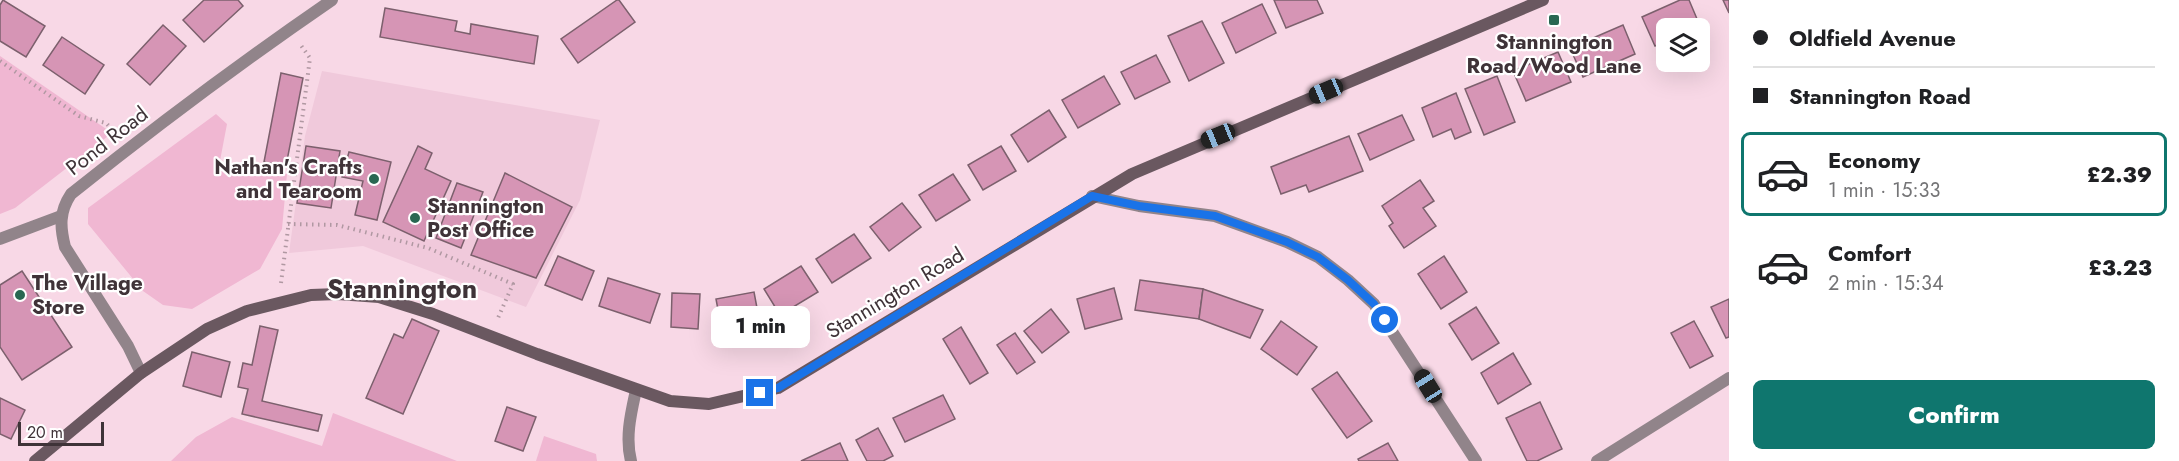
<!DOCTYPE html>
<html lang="en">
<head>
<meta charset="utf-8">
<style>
	:root { --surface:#fff; --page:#f6f6f6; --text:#202124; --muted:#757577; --line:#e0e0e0; --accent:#0f766e }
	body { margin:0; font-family:Jost,sans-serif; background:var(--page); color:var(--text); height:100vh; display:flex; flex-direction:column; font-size:22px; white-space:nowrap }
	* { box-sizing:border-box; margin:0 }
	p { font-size:20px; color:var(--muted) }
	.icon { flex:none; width:33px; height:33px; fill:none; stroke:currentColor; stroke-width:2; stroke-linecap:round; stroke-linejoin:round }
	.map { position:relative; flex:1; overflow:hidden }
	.sheet { display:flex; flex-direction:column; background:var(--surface); width:450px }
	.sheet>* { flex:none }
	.top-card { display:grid; align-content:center; height:132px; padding:0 24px; background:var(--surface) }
	.controls { position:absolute; left:1656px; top:18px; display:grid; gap:12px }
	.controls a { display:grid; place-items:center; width:54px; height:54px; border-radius:9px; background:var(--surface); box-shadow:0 6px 24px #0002; font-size:30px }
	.scale { position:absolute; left:18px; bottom:15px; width:86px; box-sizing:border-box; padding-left:6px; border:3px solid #3f3338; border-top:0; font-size:16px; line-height:21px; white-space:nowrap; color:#3f3338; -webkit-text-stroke:4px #fff; paint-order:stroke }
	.end { position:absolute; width:27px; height:27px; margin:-14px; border:8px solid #1a73e8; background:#fff; box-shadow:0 0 0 3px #fff }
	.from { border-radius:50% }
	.bubble { position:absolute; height:42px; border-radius:9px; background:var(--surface); box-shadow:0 6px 24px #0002; font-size:20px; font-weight:800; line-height:42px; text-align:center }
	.car { position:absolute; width:18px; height:36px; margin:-18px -9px; border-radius:8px; box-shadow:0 0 4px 2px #0007; background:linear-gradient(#222 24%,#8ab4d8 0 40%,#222 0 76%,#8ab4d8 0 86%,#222 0) }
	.top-card b { display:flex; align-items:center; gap:21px; height:57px; font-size:22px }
	.top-card b+b { border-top:2px solid var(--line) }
	.top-card i { width:15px; height:15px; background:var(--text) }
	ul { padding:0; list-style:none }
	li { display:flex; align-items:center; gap:18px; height:84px; margin:0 12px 9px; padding:0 12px; border:3px solid transparent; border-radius:9px }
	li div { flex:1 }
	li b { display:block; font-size:22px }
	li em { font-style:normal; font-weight:800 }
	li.selected { border-color:var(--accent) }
	li>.icon { width:54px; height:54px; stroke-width:1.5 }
	.action { display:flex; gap:12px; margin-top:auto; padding:12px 24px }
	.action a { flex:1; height:69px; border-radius:9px; background:var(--accent); color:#fff; font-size:24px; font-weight:800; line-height:69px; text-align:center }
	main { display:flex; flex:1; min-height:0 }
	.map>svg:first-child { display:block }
	.built { fill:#f0c9db }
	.green { fill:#f0b7d2 }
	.building { fill:#d695b5; stroke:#7c606d; stroke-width:1.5 }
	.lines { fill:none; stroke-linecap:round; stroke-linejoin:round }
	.path { stroke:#b098a2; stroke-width:4; stroke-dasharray:1.5 4.5; stroke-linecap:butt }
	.street { stroke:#91848a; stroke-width:12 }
	.secondary { stroke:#6a5860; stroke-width:12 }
	.route { stroke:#1a73e8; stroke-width:8 }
	.poi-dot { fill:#296752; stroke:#fff; stroke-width:2 }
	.labels { text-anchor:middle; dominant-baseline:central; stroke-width:4.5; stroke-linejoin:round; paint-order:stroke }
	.poi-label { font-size:21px; font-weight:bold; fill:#3f3338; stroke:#fff; text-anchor:start }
	.street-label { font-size:21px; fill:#3f3338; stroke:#fff }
	.district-label { font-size:27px; font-weight:bold; fill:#3f3338; stroke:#fff }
</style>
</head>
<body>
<main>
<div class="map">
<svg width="1729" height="461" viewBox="0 0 1729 461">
	<rect width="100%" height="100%" fill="#f8d8e6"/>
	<polygon class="built" points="322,71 600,120 580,200 526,307 363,246 289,253 305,136"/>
	<g class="green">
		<polygon points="0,56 112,133 15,208 0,214"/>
		<polygon points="216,114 227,124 219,166 287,174 282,229 260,269 192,309 163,305 143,291 88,224 88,208"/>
		<polygon points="333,413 457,461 171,461 196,437 232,417 322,446"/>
		<polygon points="544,436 596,454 597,461 536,461"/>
	</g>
	<g class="building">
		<polygon points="3,0 45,26 26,57 0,41 0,5"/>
		<polygon points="204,0 238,0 243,6 204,42 183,20"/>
		<polygon points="617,0 619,0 635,22 578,63 561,39"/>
		<polygon points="1274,0 1317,0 1323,13 1286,28"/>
		<polygon points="1680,0 1689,0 1700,26 1694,28 1666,28 1666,41 1655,46 1642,17"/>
		<polygon points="1723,0 1729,0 1729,13"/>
		<polygon points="1262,4 1276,33 1236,53 1222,23"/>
		<polygon points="385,8 457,21 455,31 470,34 471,24 538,36 534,64 380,37"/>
		<polygon points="1202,21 1224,63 1189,81 1168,36"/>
		<polygon points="163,25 186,46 150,85 127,64"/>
		<polygon points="1623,25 1635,54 1583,77 1570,48"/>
		<polygon points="62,37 104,65 85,94 43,65"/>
		<polygon points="1558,52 1571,82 1526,101 1513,71"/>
		<polygon points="1156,55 1170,82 1135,99 1121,72"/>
		<polygon points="281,73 303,78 286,166 264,162"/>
		<polygon points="1104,76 1120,104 1078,128 1062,100"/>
		<polygon points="1497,76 1515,122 1484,135 1465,89"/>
		<polygon points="1456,93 1471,132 1455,139 1451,129 1433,137 1422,108"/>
		<polygon points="1049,110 1066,137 1028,162 1011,135"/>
		<polygon points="1402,115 1414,140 1370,160 1358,134"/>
		<polygon points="1349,136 1363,171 1309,192 1306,185 1281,194 1271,167"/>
		<polygon points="306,146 340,151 331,208 297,203"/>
		<polygon points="418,146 432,153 425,169 451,181 424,241 383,222"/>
		<polygon points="1001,146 1016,171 983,190 968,165"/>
		<polygon points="349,152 391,162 377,220 355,215 363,181 342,177"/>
		<polygon points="505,173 572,207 536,278 471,255"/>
		<polygon points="953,174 970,200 936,221 919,195"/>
		<polygon points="1420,180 1434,201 1423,208 1436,226 1404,248 1389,226 1393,223 1382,206"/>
		<polygon points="457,183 483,192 461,248 436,238"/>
		<polygon points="902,203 921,227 889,251 870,227"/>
		<polygon points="854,234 871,258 832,283 816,259"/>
		<polygon points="558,256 594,271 582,300 545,285"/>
		<polygon points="1444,256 1467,292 1441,309 1418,274"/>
		<polygon points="801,266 818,292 780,315 764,289"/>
		<polygon points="22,271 72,347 22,380 0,347 0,285"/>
		<polygon points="608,278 660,294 650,323 599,306"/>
		<polygon points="1140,280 1203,289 1199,319 1135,310"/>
		<polygon points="1114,288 1122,319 1085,329 1077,299"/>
		<polygon points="1203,289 1263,310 1250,338 1199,319"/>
		<polygon points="754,292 760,324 722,331 716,299"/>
		<polygon points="672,293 700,294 698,329 671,327"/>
		<polygon points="1729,299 1729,337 1726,338 1711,307"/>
		<polygon points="1476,307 1499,343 1472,360 1449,324"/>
		<polygon points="1051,309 1069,332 1042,353 1024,331"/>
		<polygon points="412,319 439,331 403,414 366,398 394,334 403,338"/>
		<polygon points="1281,321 1317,347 1297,375 1261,349"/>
		<polygon points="1694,321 1713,356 1690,368 1671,333"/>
		<polygon points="260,326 278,330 262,401 322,415 318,431 242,414 248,389 238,387 243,363 252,365"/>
		<polygon points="961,327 988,373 970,384 943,339"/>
		<polygon points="1015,333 1035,362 1017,374 997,345"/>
		<polygon points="192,352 230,362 221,397 183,386"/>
		<polygon points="1513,353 1531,384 1498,404 1481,373"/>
		<polygon points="1337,372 1372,421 1347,438 1312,389"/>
		<polygon points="943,395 955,419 905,442 893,418"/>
		<polygon points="0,398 25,410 11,439 0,434"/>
		<polygon points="1540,402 1562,449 1537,461 1527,461 1506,418"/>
		<polygon points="507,407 536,417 523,451 495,441"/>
		<polygon points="878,428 893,456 883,461 867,461 856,440"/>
		<polygon points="840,443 848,461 801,461"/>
		<polygon points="1388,443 1398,461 1359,461 1358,459"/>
	</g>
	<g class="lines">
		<g class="path">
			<polyline points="0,61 79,116 106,123 117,135"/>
			<polyline points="288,224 337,225 428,248 513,284 498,318"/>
			<polyline points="281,283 310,58 300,44"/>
		</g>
		<g class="street">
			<polyline points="1092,196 1139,206 1215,216 1287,242 1318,257 1348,280 1374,304 1476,461"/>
			<polyline points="0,239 61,216"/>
			<path d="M141 373 128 346 65 247C60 227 59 212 71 194 156 126 243 61 332 0"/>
			<path d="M631 461C625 437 631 413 636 390"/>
			<polyline points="1597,461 1729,378"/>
		</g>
		<polyline class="secondary" points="35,461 141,373 207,329 247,311 311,295 338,294 379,297 433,314 537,354 670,401 709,404 778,388 1132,174 1543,0"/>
	</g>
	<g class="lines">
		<polyline class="route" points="760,393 778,388 1092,196 1139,206 1215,216 1287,242 1318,257 1348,280 1374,304 1385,320"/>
	</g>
	<g class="poi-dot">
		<rect x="1548" y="14" width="12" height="12" rx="3"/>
		<circle cx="374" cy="179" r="6"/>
		<circle cx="415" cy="218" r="6"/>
		<circle cx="20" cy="295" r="6"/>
	</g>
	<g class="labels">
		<g class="poi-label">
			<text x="1554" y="42" text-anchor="middle">Stannington<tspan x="1554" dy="24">Road/Wood Lane</tspan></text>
			<text x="362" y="167" text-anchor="end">Nathan's Crafts<tspan x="362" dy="24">and Tearoom</tspan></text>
			<text x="427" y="206">Stannington<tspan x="427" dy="24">Post Office</tspan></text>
			<text x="32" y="283">The Village<tspan x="32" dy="24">Store</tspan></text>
		</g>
		<g class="street-label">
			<text transform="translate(107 141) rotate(-38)">Pond Road</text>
			<text transform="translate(895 293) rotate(-31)">Stannington Road</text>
		</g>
		<g class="district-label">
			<text x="402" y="288">Stannington</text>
		</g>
	</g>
</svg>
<div class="controls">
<a><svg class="icon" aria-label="layers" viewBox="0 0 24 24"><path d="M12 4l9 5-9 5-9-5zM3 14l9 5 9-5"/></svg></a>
</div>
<div class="scale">20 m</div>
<i class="end from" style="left:1385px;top:320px"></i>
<i class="end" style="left:760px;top:393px"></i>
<div class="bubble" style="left:711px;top:306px;width:99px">1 min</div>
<i class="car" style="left:1326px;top:91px;rotate:247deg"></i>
<i class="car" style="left:1218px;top:136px;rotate:248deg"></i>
<i class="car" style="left:1428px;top:386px;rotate:328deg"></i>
</div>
<section class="sheet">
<div class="top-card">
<b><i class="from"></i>Oldfield Avenue</b>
<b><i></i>Stannington Road</b>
</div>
<ul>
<li class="selected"><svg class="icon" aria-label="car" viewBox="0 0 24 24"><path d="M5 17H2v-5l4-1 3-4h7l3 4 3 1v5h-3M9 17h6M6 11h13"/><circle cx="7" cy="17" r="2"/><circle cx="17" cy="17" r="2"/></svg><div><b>Economy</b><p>1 min · 15:33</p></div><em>£2.39</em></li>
<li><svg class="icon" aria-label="car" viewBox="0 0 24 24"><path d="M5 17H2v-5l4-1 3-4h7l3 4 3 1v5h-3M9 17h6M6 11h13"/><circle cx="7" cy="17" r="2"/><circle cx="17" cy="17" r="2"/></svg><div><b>Comfort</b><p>2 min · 15:34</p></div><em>£3.23</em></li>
</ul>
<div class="action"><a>Confirm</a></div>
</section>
</main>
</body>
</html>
